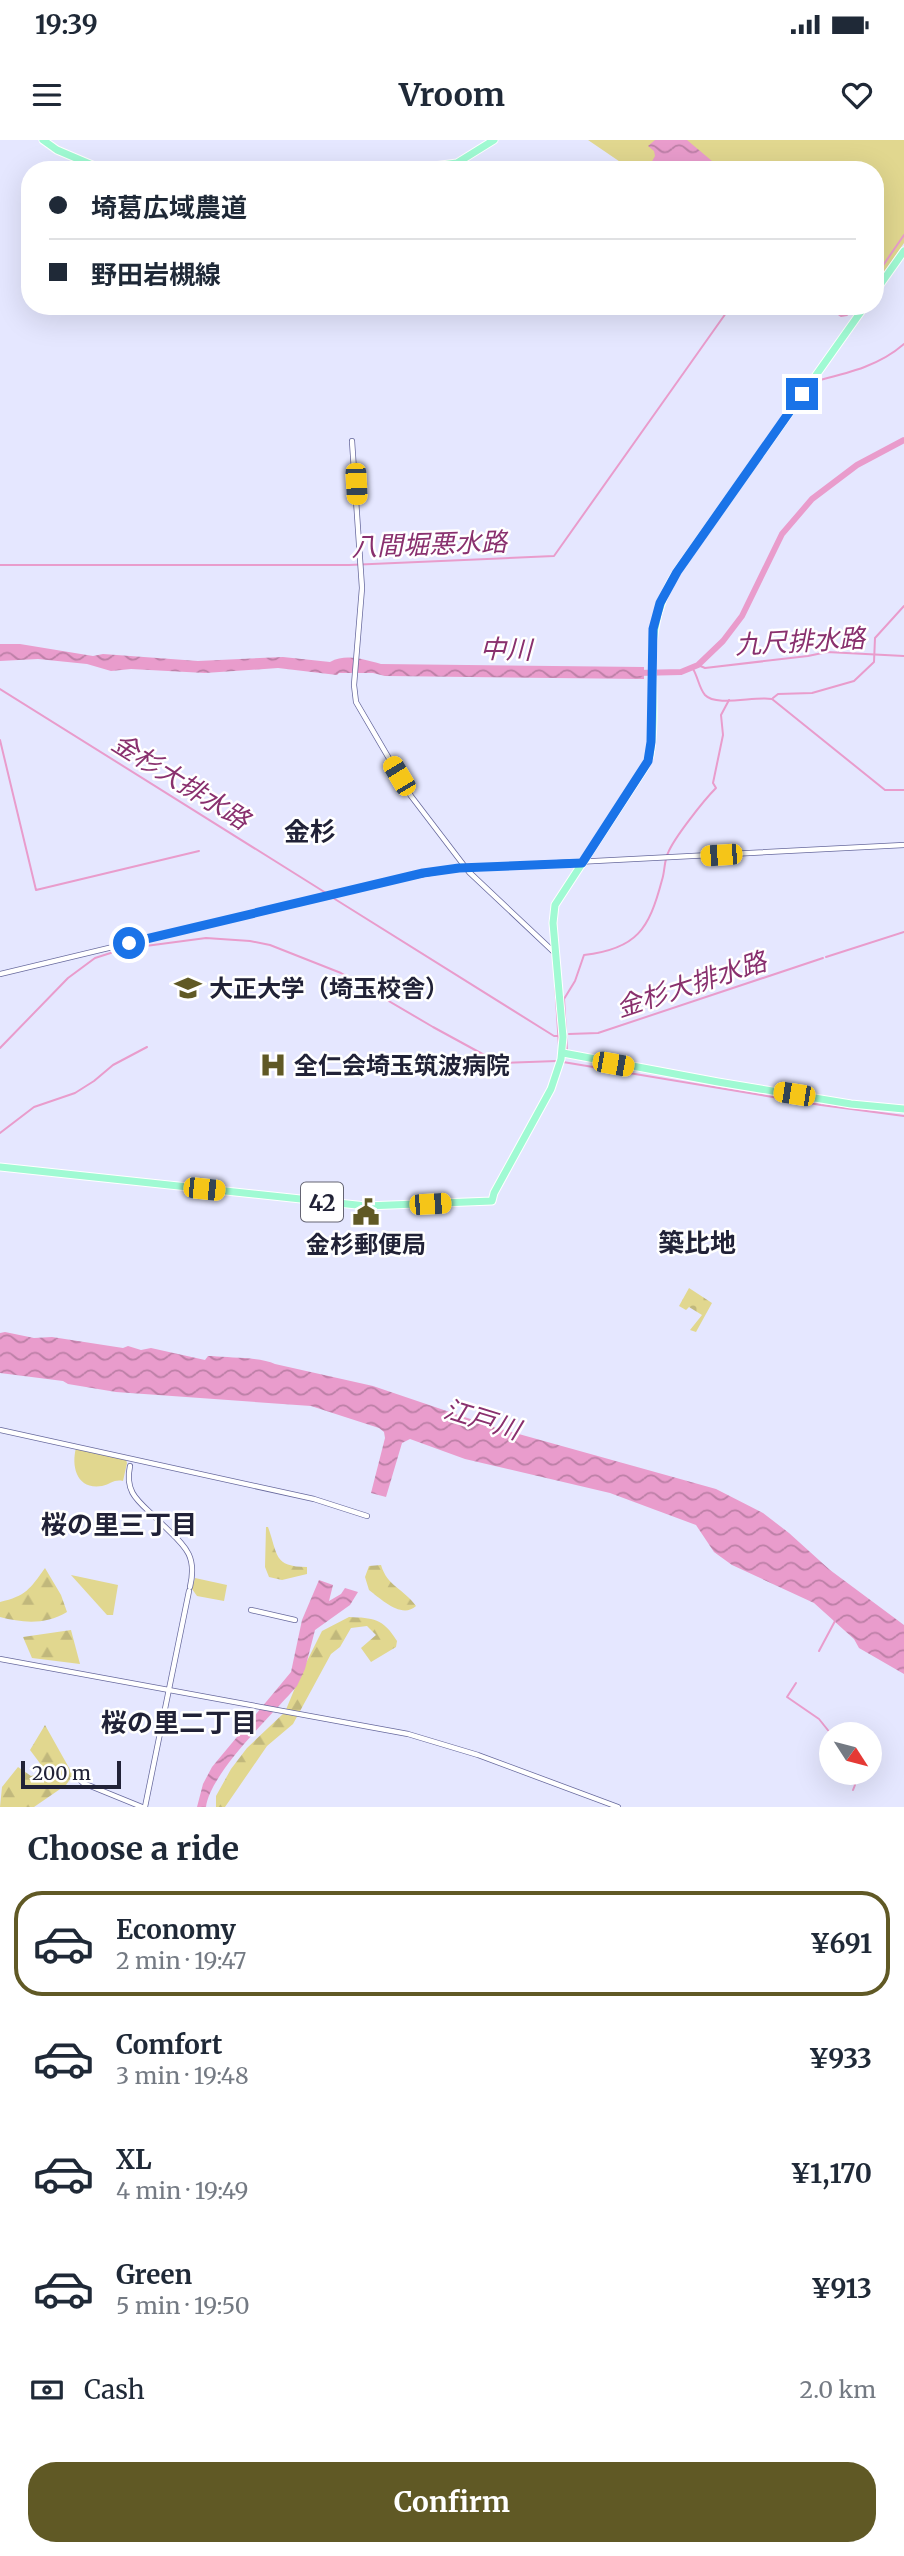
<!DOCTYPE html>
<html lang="en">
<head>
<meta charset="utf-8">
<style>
	:root { --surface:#fff; --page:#f6f6f7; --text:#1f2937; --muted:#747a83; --line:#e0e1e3; --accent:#605925 }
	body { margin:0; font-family:Merriweather,"Noto Sans JP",serif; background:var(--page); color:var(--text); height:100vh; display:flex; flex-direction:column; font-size:26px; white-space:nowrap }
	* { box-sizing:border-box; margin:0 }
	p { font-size:23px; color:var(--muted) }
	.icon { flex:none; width:38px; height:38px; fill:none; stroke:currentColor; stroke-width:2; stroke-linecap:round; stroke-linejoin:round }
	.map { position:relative; height:1667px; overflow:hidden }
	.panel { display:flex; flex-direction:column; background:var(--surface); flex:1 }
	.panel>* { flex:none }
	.hud { position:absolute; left:21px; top:21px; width:863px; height:154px; border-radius:28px; box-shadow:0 7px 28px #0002; display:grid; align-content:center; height:154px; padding:0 28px; background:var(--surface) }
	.needle { width:46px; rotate:126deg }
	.fabs { position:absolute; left:819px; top:1582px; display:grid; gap:14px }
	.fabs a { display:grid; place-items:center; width:63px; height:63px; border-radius:50%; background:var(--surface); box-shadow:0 7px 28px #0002; font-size:35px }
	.scale { position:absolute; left:21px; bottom:18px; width:100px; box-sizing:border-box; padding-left:7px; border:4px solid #212237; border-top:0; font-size:19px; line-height:24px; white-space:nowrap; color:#212237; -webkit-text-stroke:5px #fff; paint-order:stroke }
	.end { position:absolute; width:32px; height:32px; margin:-16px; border:9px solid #1a73e8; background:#fff; box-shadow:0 0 0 4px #fff }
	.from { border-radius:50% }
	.car { position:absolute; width:21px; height:42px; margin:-21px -10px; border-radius:9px; box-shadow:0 0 5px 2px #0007; background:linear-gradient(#f5c518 24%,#345 0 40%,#f5c518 0 76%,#345 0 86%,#f5c518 0) }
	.hud b { display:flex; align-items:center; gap:24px; height:66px; font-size:26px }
	.hud b+b { border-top:2px solid var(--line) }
	.hud i { width:18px; height:18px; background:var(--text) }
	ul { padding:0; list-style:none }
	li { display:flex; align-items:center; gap:21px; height:105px; margin:0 14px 10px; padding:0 14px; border:4px solid transparent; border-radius:28px }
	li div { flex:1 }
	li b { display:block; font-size:26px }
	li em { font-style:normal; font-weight:700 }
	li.on { border-color:var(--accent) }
	li>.icon { width:63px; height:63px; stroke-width:1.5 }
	h2 { padding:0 28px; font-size:32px; line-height:84px }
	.pay { display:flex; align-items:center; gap:18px; height:77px; padding:0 28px; font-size:26px }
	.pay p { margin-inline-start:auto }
	.action { display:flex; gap:14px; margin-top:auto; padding:14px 28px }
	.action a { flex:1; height:80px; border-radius:28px; background:var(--accent); color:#fff; font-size:28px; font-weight:700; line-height:80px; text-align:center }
	.status { display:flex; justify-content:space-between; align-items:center; height:49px; padding:0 35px; background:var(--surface); direction:ltr }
	.status svg { height:19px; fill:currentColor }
	header { display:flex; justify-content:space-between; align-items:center; height:91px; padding:0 28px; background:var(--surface); font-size:32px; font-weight:700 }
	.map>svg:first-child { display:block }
	.green { fill:#e1d78f }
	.forest { fill:url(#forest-firs) }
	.cemetery { fill:url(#cemetery-stones) }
	.water { fill:url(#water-waves) }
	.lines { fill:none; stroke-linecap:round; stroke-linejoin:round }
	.stream { stroke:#e99ccc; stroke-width:2 }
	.river { stroke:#e99ccc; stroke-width:6 }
	.tertiary-casing { stroke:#67699d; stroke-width:6 }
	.primary-casing { stroke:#fff; stroke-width:9 }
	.tertiary { stroke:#fff; stroke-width:4.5 }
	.primary { stroke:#a0fad3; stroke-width:7 }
	.route { stroke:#1a73e8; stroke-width:9 }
	.labels { text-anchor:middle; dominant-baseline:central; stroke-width:5; stroke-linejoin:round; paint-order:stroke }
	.shield { fill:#fff; stroke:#646473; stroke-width:2 }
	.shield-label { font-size:23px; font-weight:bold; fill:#212237 }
	.poi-label { font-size:24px; font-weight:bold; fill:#212237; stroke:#fff; text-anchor:start }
	.water-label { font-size:26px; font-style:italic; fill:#89306e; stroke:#fff }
	.neighbourhood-label { font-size:26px; font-weight:bold; fill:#212237; stroke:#fff }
</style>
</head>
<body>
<div class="status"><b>19:39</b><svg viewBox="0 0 49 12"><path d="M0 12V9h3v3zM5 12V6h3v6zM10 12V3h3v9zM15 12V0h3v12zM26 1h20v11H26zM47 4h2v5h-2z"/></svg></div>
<header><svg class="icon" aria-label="menu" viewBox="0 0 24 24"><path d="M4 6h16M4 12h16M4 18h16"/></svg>Vroom<svg class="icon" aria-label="heart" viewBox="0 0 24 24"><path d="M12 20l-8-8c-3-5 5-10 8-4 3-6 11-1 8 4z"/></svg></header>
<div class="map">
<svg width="904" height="1667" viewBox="0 0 904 1667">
	<defs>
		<pattern id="forest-firs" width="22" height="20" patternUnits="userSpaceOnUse" patternTransform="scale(1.75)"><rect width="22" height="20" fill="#e1d78f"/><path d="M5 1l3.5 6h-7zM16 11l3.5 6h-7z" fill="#c1b87c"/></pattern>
		<pattern id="cemetery-stones" width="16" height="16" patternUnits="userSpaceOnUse" patternTransform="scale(1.75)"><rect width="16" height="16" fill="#e1d78f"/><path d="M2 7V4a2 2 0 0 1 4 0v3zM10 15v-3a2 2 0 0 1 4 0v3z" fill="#c1b87c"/></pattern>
		<pattern id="water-waves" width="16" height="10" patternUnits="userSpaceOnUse" patternTransform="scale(1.75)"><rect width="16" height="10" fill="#e99ccc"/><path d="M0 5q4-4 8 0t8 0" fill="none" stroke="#bc7fa6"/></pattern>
	</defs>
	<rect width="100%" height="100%" fill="#e5e7ff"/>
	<g class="green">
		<polygon points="588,0 904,0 904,103 875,145 875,30 632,30"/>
		<path d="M76 1308 126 1320 127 1323 123 1341C114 1339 111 1344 102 1346 77 1350 71 1327 76 1308Z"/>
		<polygon points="71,1435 118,1445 113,1475 107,1475"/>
		<polygon points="195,1438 227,1445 224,1461 197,1456 192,1449"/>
	</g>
	<g class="forest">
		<path d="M266 1387H268C278 1414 273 1427 307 1427V1434L282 1440 269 1437 265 1427Z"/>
		<path d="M381 1425C387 1446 404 1449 416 1466 402 1479 382 1460 369 1450L365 1437 369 1426Z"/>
		<path d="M45 1428 61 1455 67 1472C45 1485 23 1483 0 1477V1462C26 1456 30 1449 45 1428Z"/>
		<path d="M349 1477C373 1478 383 1478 397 1501L396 1507 371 1522 361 1508 376 1495 367 1486 351 1488 340 1507 331 1514 293 1584 267 1606 225 1667H216V1656L231 1629 247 1608 285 1572 302 1531 322 1491Z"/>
		<polygon points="71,1490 80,1524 32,1518 23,1497"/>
		<polygon points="45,1585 73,1635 66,1645 34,1667 0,1667 2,1647 18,1627 31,1636 37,1634 42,1626 30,1610"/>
	</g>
	<polygon class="cemetery" points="689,1148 712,1163 696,1192 690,1190 702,1175 689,1167 686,1170 679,1166"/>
	<g class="water">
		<polygon points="655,0 687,0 712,21 730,30 683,30 679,23 673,30 657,30 651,23 655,16 654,11 648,6"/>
		<path d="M0 504H20L93 516 103 514 198 521 283 517 330 522C347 513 364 520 381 524L644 527V539L385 536 373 533H339L337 535 278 528 205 533 131 529 111 531 87 524 38 519 0 521Z"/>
		<path d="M5 1192 34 1198 52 1197 123 1208 128 1206 141 1210 151 1208 205 1220 208 1216H212C230 1218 261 1217 275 1224L373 1246 494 1287 716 1349 763 1373 789 1393 830 1430 904 1485V1534L859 1508 854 1499 814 1463 732 1425 714 1412 696 1385 610 1353 465 1319 410 1299 402 1303 386 1357 371 1353 385 1298 384 1292 379 1288 311 1266 116 1252 68 1244 63 1241 0 1233V1193Z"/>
		<path d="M319 1440 333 1445 329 1461 341 1454 345 1448 358 1452 350 1465 315 1490 305 1529 297 1546C273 1574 210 1633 206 1667H197L203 1644 212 1627 291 1532 302 1480Z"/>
	</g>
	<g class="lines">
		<g class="stream">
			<polyline points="875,137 904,95"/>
			<polyline points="827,166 841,176 847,175 854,166"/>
			<path d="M816 241C848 233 879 226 904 204"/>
			<polyline points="0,425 349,425 554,416 731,166"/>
			<polyline points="698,525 705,528 808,516 827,512 904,516"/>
			<path d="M693 529C698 537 699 548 705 555 716 567 755 556 772 559L885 650H904"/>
			<polyline points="0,549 326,753"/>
			<polyline points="773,558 778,554 812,553 854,541 874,522 875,498 904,466"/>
			<polyline points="0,600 36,750 199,711"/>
			<polyline points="330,756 554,896 558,896"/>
			<polyline points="826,817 904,792"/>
			<polyline points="555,842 559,906"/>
			<polyline points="569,894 598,893 823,818"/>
			<polyline points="0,908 68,838 95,818 123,809 206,798 250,801 270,805 341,833 433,887 499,923 557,921"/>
			<path d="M567 911 564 859 575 841 584 815C637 809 649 789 662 740 665 731 664 721 668 713 674 698 704 660 716 648L713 643 723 595 721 575 729 560"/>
			<polyline points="563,922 821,965 904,976"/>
			<polyline points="0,993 34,967 75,953 94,941 113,925 147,907"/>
			<polyline points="819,1511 835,1481"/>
			<polyline points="796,1543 787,1557 819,1579 831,1594"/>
			<polyline points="850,1633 855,1645 853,1650"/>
		</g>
		<polyline class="river" points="637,533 681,532 698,525 723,501 742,476 782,394 812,359 857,325 904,300"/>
		<defs>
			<g id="tertiary">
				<polyline points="352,301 362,448 354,545 356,562 411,656 469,732 556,814"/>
				<polyline points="0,834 396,739 459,728 904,705"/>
				<polyline points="0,1290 314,1359 367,1376"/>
				<path d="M130 1326C124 1354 140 1362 158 1380"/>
				<path d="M161 1383C183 1405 198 1413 190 1447"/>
				<polyline points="251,1470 295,1480"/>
				<polyline points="0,1519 408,1594 478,1615 618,1667"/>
				<polyline points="78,1638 83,1643 142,1667"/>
				<polyline points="145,1667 189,1451"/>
			</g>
			<g id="primary">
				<polyline points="43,0 57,10 104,30"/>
				<polyline points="403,30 457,23 494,0"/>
				<polyline points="875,152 904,111"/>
				<polyline points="563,913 718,942 851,964 904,969"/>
				<path d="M0 1027 366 1066 492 1061 494 1053 551 949 561 919 563 897 553 783 555 765 645 627 650 615C661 547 636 493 678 430L865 166"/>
			</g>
		</defs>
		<use href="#tertiary" class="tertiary-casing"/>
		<use href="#primary" class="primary-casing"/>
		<use href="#tertiary" class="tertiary"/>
		<use href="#primary" class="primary"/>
	</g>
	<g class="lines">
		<polyline class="route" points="129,803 423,733 459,728 582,723 648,621 651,602 653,489 660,463 677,432 802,254"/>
	</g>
	<defs>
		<symbol id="university-bare" viewBox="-9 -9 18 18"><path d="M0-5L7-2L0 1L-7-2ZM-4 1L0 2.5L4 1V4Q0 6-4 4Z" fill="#605925" stroke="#fff" stroke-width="2.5" paint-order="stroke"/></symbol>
		<symbol id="hospital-bare" viewBox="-9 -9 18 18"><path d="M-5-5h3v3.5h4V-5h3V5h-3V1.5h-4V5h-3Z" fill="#605925" stroke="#fff" stroke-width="2.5" paint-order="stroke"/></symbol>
		<symbol id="civic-bare" viewBox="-9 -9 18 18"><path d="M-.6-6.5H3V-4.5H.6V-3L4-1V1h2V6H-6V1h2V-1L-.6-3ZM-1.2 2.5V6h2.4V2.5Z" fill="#605925" stroke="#fff" stroke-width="2.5" paint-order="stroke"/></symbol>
	</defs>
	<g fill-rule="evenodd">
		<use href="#university-bare" x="169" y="829" width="38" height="38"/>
		<use href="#hospital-bare" x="254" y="906" width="38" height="38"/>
		<use href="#civic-bare" x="347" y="1053" width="38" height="38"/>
	</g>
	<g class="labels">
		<rect class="shield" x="301" y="1042.5" width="42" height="39" rx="5"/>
		<g class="shield-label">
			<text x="322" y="1062">42</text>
		</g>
		<g class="poi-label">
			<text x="209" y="848">大正大学（埼玉校舎）</text>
			<text x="294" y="925">全仁会埼玉筑波病院</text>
			<text x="366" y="1104" text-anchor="middle">金杉郵便局</text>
		</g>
		<g class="water-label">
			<text transform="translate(429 404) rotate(-2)">八間堀悪水路</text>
			<text transform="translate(800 501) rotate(-3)">九尺排水路</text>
			<text transform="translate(506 509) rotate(1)">中川</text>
			<text transform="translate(181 641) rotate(32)">金杉大排水路</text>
			<text transform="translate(691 844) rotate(-18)">金杉大排水路</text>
			<text transform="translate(482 1279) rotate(17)">江戸川</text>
		</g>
		<g class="neighbourhood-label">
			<text x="310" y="691">金杉</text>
			<text x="697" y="1102">築比地</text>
			<text x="119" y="1384">桜の里三丁目</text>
			<text x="179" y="1582">桜の里二丁目</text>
		</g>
	</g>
</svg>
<div class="fabs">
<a><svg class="needle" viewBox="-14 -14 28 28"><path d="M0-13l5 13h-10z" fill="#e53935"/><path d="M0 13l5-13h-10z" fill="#747a83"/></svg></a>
</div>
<div class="scale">200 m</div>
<i class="end from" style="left:129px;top:803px"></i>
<i class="end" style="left:802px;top:254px"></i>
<i class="car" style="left:356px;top:344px;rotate:177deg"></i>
<i class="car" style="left:399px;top:636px;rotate:329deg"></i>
<i class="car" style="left:721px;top:715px;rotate:266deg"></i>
<i class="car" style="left:613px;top:924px;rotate:100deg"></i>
<i class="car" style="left:794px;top:954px;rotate:279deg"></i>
<i class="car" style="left:204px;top:1049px;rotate:96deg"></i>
<i class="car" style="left:430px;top:1064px;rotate:87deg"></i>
<div class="hud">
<b><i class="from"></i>埼葛広域農道</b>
<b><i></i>野田岩槻線</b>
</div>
</div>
<section class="panel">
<h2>Choose a ride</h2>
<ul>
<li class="on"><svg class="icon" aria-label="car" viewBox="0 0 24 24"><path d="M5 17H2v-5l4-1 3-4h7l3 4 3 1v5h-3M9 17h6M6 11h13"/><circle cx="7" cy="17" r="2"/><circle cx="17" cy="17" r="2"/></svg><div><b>Economy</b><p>2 min · 19:47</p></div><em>¥691</em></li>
<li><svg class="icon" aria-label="car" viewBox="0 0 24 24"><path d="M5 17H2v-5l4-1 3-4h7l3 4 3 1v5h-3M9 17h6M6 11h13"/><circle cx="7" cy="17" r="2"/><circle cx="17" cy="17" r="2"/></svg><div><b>Comfort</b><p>3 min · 19:48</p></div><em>¥933</em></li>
<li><svg class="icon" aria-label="car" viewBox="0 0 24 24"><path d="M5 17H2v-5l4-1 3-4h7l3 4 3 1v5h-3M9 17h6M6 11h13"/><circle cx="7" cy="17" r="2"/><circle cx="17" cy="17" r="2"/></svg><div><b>XL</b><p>4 min · 19:49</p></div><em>¥1,170</em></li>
<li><svg class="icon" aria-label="car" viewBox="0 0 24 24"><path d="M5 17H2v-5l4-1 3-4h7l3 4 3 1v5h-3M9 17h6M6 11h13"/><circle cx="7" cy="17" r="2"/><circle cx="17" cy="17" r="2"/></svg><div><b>Green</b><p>5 min · 19:50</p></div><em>¥913</em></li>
</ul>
<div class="pay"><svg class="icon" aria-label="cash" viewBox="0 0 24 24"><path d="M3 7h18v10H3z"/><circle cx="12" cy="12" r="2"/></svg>Cash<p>2.0 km</p></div>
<div class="action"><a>Confirm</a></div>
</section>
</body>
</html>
